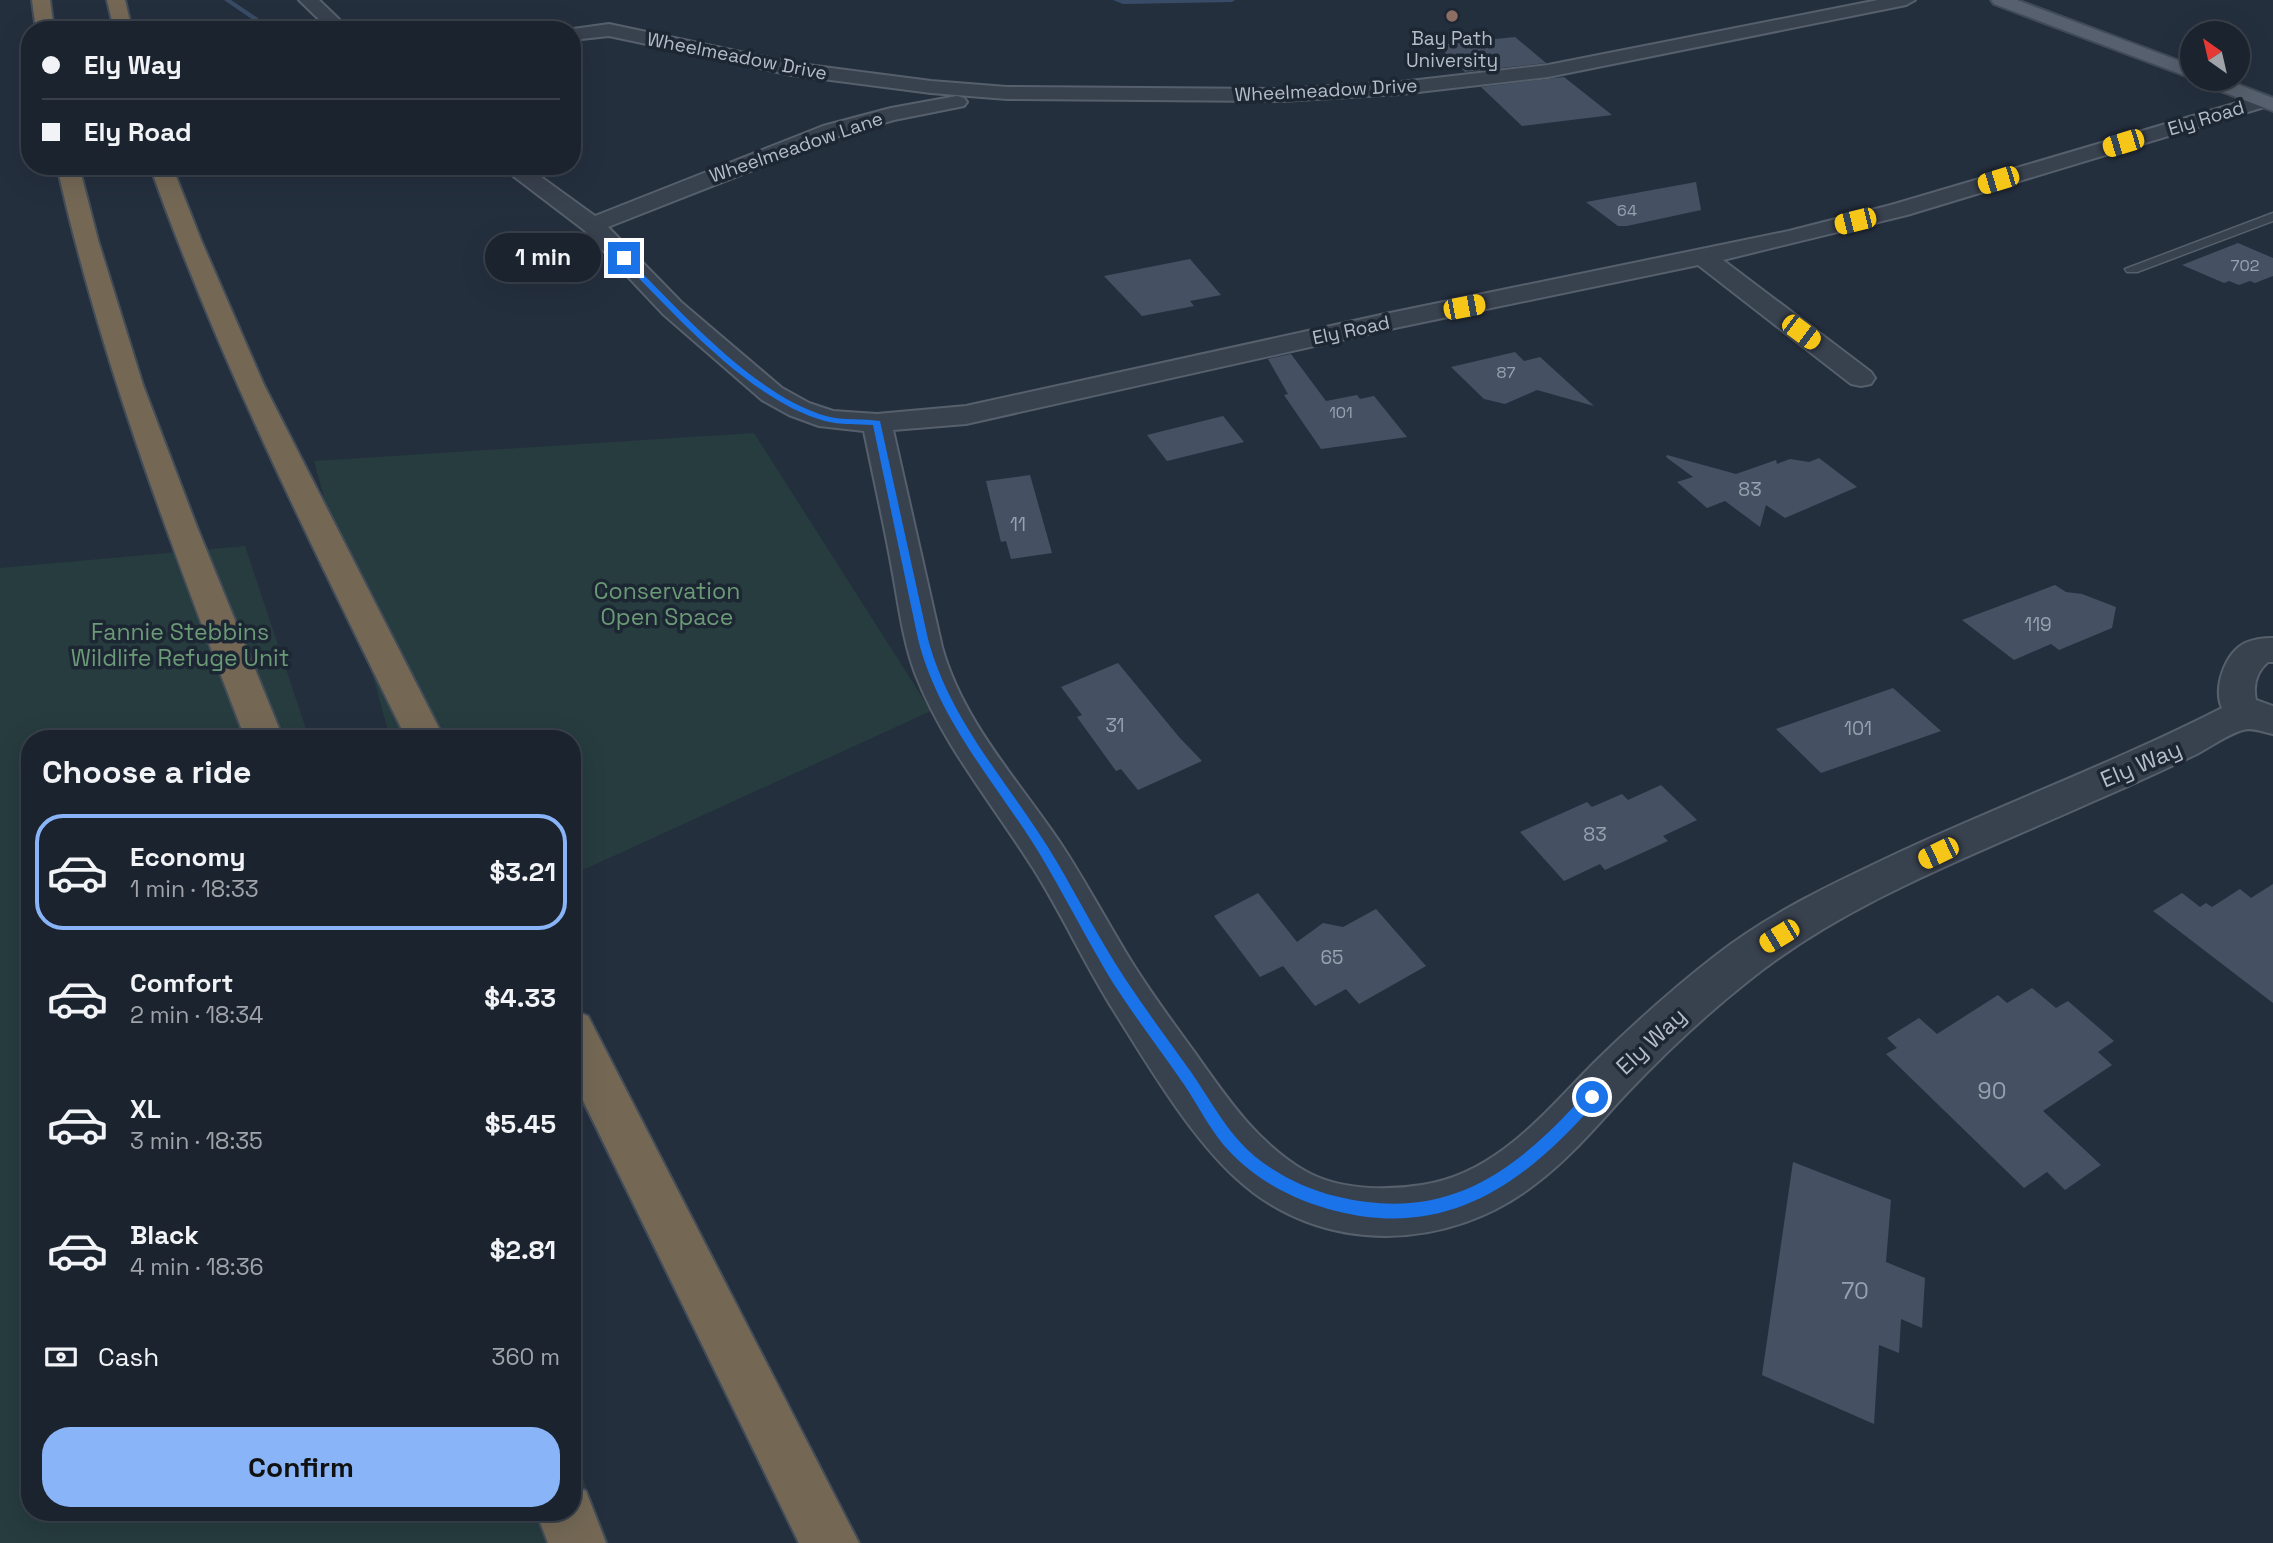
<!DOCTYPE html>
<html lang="en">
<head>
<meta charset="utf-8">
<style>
	:root { --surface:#1b232e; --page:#242b36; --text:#f1f3f6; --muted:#a0a4aa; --line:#39404a; --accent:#8ab4f8 }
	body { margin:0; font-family:"Space Grotesk",sans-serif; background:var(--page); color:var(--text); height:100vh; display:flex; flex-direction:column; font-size:26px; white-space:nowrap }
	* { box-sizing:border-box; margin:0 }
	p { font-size:23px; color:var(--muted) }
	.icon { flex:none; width:38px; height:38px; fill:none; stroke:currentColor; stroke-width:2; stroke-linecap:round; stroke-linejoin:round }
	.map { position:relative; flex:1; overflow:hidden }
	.drawer { position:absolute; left:21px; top:730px; width:560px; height:791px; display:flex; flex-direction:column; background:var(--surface); border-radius:28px; box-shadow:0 7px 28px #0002,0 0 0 2px var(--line) }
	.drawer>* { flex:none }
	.top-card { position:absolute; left:21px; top:21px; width:560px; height:154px; border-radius:28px; box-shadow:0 7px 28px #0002,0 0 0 2px var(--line); display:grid; align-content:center; height:154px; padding:0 21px; background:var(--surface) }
	.needle { width:46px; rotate:326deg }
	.fabs { position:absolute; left:2180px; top:21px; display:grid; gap:14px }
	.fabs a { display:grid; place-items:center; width:70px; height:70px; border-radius:50%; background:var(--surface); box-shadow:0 7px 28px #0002,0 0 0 2px var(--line); font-size:35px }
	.end { position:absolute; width:32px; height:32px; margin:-16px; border:9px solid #1a73e8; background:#fff; box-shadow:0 0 0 4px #fff }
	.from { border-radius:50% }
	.bubble { position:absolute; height:49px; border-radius:24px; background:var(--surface); box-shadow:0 7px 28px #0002,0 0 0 2px var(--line); font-size:23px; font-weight:800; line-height:49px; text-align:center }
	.car { position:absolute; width:21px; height:42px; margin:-21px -10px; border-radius:9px; box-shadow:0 0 5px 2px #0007; background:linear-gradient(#f5c518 24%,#345 0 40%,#f5c518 0 76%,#345 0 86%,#f5c518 0) }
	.top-card b { display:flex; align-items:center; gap:24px; height:66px; font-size:26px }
	.top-card b+b { border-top:2px solid var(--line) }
	.top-card i { width:18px; height:18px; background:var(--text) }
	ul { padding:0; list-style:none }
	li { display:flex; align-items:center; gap:21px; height:116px; margin:0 14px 10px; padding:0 7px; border:4px solid transparent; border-radius:28px }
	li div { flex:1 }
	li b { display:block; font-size:26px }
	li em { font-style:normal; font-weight:800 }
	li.active { border-color:var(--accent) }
	li>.icon { width:63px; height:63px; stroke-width:1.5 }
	h2 { padding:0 21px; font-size:32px; line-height:84px }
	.pay { display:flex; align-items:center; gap:18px; height:77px; padding:0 21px; font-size:26px }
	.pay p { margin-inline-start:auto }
	.button { display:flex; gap:14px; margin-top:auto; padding:14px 21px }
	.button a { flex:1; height:80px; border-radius:28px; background:var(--accent); color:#111; font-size:28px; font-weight:800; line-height:80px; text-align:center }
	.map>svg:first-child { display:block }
	.green { fill:#263c3f }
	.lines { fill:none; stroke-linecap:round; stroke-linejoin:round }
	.stream { fill:#394c67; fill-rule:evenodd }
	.building { fill:#455162 }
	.service-casing { stroke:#565f6c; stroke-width:3 }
	.minor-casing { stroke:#565f6c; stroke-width:4 }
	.primary-casing { stroke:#414a57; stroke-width:4 }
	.motorway-casing { stroke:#434c59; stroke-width:4 }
	.service { fill:#38414e; fill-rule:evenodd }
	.minor { fill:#38414e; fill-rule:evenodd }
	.primary { fill:#56606e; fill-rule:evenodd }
	.motorway { fill:#746855; fill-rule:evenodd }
	.route { fill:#1a73e8 }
	.education-dot { fill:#8d6e63; stroke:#1d2633; stroke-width:2.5 }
	.labels { text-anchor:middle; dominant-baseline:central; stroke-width:7; stroke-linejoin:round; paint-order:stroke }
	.far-number-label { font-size:16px; fill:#98a1af }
	.far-poi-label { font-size:19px; fill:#b4bcc9; stroke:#1d2633 }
	.far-street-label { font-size:19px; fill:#b4bcc9; stroke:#1d2633 }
	.number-label { font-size:19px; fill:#98a1af }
	.park-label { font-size:23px; fill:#6b9a76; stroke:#1d2633 }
	.street-label { font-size:23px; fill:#b4bcc9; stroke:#1d2633 }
	.near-number-label { font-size:23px; fill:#98a1af }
</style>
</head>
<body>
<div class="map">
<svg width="2273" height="1543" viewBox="0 0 2273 1543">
	<rect width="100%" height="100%" fill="#242f3e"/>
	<g class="green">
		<polygon points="754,433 931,711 572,875 572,738 390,738 314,461"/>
		<polygon points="245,546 309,738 30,738 30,1512 572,1512 572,1452 609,1543 0,1543 0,568"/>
	</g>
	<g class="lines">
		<g class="stream">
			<polygon points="224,0 231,0 258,18 257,30 251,30 253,20"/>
			<polygon points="1113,0 1235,0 1232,2 1123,4"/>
		</g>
	</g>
	<g class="building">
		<polygon points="1515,37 1546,63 1465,72 1437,45"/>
		<polygon points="1564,77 1612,115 1522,126 1481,87"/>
		<polygon points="1696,182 1701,210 1627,226 1618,226 1586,202"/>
		<polygon points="2238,243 2273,258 2273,276 2255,283 2250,281 2239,285 2229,281 2224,283 2182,265"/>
		<polygon points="1190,259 1221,295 1190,301 1194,306 1142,316 1104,276"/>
		<polygon points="1515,352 1524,361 1540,357 1594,406 1537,390 1505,404 1484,399 1451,367"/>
		<polygon points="1291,354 1326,401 1357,395 1360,399 1374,396 1407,437 1321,449 1284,395 1288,394 1268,359"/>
		<polygon points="1223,416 1244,442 1167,461 1147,435"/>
		<polygon points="1667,455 1736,474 1776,460 1777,464 1790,459 1809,462 1819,458 1857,487 1785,518 1766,505 1760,527 1725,501 1707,508 1677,482 1693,477 1666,457"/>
		<polygon points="1030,475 1052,553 1011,559 1006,541 1001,542 986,481"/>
		<polygon points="2055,585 2066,592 2082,594 2116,607 2112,628 2059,650 2051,644 2014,660 1962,620"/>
		<polygon points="1118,663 1179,737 1202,761 1138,790 1121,769 1116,771 1077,717 1082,715 1061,687"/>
		<polygon points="1893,688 1941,731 1821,773 1776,729"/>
		<polygon points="1661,785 1697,820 1663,836 1668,841 1605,870 1600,864 1564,881 1520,832 1587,802 1592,807 1622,794 1628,800"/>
		<polygon points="2273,884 2273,1003 2153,911 2182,893 2200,907 2206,903 2212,907 2240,889 2251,898"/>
		<polygon points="1258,893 1297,942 1323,923 1343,927 1376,909 1426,966 1359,1004 1346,989 1315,1006 1283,966 1260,977 1214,916"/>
		<polygon points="2032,988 2056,1008 2068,1001 2114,1041 2098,1052 2112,1065 2043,1111 2101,1165 2065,1190 2047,1172 2024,1188 1886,1054 1897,1048 1887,1038 1919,1018 1937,1034 1998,995 2007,1003"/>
		<polygon points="1793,1162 1891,1200 1886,1262 1925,1278 1922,1328 1901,1319 1899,1353 1879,1345 1874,1424 1762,1375"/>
	</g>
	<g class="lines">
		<defs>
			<polygon id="service" points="2273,213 2273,221 2137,272 2127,272 2125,269"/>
			<g id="minor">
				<polygon points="299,0 319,0 350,30 330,30"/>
				<polygon points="1878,0 1915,0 1906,5 1548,77 1401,94 1281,101 1007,99 931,93 792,75 609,36 572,40 572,30 566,30 609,24 792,63 931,81 1007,87 1281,89 1401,82 1548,65"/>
				<path d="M2264 95 2273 99 2271 105 1907 215 1723 260 1871 372 1875 378 1871 384 1861 386 1851 384 1698 265 1390 329 966 424 893 430 942 647C963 722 1018 780 1061 844 1086 882 1107 922 1131 961 1151 993 1173 1023 1195 1053 1226 1097 1257 1143 1305 1171 1338 1190 1385 1191 1422 1185 1499 1174 1548 1108 1599 1058 1636 1022 1675 987 1715 956 1771 912 1838 881 1902 851 2008 802 2118 761 2222 708 2213 688 2225 653 2245 643 2254 639 2264 638 2273 638V662H2268C2256 672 2253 686 2256 700L2273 706V734C2263 732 2252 727 2243 730 2228 734 2212 746 2197 754 2163 770 2129 786 2094 801 1977 854 1848 900 1747 982 1704 1016 1663 1055 1626 1094 1598 1124 1571 1157 1538 1182 1450 1252 1321 1257 1236 1178 1189 1135 1148 1065 1114 1011 1085 965 1062 914 1033 868 992 803 943 745 915 673 902 638 898 599 891 563 883 519 873 475 864 431L819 426 789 415 762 400 663 314 584 230 500 166H526L595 216 823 126 891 108 957 96 964 98 967 102 964 106 894 120 839 136 608 227 681 302 782 388 809 403 833 411 877 414 966 406 1390 313 1789 231 1891 205Z"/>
			</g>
			<g id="primary">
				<polygon points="1991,0 2017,0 2193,66 2194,79 1994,4"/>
				<polygon points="2196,79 2224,79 2273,98 2273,111 2199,83"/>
			</g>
			<g id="motorway">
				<polygon points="32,0 50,0 54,30 36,30"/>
				<polygon points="107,0 125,0 132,30 114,30"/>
				<path d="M57 166H79L98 240 143 385 197 527 283 738H245C173 550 101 363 57 166Z"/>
				<path d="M150 166H172L201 240 264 385 444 738H406C314 550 220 364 150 166Z"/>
				<polygon points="572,1010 588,1016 859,1543 799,1543 572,1078"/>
				<polygon points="572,1486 586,1491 606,1543 548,1543 536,1512 572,1512"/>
			</g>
		</defs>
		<use href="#service" class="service-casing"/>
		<use href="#minor" class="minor-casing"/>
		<use href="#primary" class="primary-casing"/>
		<use href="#motorway" class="motorway-casing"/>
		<use href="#service" class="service"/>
		<use href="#minor" class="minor"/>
		<use href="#primary" class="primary"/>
		<use href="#motorway" class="motorway"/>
	</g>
	<path class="route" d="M621 257H626C681 311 752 394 826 416 843 421 862 418 880 421L928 639C951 725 1013 787 1057 862 1079 900 1100 940 1124 977 1145 1009 1169 1041 1191 1072 1207 1095 1221 1121 1240 1142 1263 1168 1302 1188 1335 1196 1447 1224 1516 1172 1587 1092H1597V1101C1526 1182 1449 1240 1336 1211 1297 1201 1260 1183 1231 1153 1212 1134 1198 1105 1183 1083 1160 1050 1135 1017 1113 983 1090 945 1070 906 1048 868 1004 791 940 727 918 639L873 425C857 424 840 425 825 421 749 400 676 315 621 260Z"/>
	<circle class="education-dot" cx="1452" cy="16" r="7"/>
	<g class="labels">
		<g class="far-number-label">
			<text x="1627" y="210">64</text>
			<text x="2245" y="265">702</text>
			<text x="1506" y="372">87</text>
			<text x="1341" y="412">101</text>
		</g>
		<g class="far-poi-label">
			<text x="1452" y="38">Bay Path<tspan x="1452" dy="22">University</tspan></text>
		</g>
		<g class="far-street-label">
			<text transform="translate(737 56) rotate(11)">Wheelmeadow Drive</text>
			<text transform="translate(1326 90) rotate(-3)">Wheelmeadow Drive</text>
			<text transform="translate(2206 118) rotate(-17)">Ely Road</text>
			<text transform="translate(796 147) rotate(-19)">Wheelmeadow Lane</text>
			<text transform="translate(1351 330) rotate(-12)">Ely Road</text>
		</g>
		<g class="number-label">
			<text x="1750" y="489">83</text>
			<text x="1018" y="524">11</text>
			<text x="2038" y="624">119</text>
			<text x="1115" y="725">31</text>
			<text x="1858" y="728">101</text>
			<text x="1595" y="834">83</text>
			<text x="1332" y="957">65</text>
		</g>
		<g class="park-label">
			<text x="667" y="591">Conservation<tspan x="667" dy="26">Open Space</tspan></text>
			<text x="180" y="632">Fannie Stebbins<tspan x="180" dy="26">Wildlife Refuge Unit</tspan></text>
		</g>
		<g class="street-label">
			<text transform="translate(2141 764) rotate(-23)">Ely Way</text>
			<text transform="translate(1651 1041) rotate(-43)">Ely Way</text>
		</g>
		<g class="near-number-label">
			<text x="1992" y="1091">90</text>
			<text x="1855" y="1291">70</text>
		</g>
	</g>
</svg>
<div class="fabs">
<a><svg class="needle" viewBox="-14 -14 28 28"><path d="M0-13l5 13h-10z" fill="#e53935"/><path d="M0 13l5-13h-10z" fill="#a0a4aa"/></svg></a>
</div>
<i class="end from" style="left:1592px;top:1097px"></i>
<i class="end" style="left:624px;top:258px"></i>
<div class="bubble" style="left:485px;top:233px;width:116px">1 min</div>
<i class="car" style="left:2123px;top:143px;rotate:253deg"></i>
<i class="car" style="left:1998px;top:180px;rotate:253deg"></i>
<i class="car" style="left:1855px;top:221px;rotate:256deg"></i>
<i class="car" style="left:1464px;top:307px;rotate:79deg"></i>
<i class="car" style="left:1801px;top:332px;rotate:127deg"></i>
<i class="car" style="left:1938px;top:853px;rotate:244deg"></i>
<i class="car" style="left:1779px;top:936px;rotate:239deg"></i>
<div class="top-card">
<b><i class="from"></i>Ely Way</b>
<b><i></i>Ely Road</b>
</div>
<section class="drawer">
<h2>Choose a ride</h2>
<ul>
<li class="active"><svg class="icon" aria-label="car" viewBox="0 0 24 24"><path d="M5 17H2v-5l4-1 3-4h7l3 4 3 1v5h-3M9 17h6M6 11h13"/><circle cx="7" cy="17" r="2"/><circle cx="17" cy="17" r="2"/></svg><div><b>Economy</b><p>1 min · 18:33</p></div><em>$3.21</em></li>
<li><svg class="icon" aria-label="car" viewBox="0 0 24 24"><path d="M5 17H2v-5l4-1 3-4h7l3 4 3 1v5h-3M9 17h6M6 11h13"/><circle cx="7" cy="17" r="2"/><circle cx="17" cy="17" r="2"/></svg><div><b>Comfort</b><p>2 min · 18:34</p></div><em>$4.33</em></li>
<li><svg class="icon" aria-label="car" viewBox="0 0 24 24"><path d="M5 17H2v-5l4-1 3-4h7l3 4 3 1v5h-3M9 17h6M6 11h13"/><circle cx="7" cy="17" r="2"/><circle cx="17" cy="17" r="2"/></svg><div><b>XL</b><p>3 min · 18:35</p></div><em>$5.45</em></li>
<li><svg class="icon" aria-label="car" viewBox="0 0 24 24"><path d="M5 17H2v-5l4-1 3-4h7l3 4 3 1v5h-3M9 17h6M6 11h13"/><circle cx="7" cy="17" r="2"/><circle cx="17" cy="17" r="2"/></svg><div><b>Black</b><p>4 min · 18:36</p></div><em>$2.81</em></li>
</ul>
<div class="pay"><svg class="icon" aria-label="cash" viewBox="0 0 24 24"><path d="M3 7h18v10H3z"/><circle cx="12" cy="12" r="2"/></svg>Cash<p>360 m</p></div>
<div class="button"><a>Confirm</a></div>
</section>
</div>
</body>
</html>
